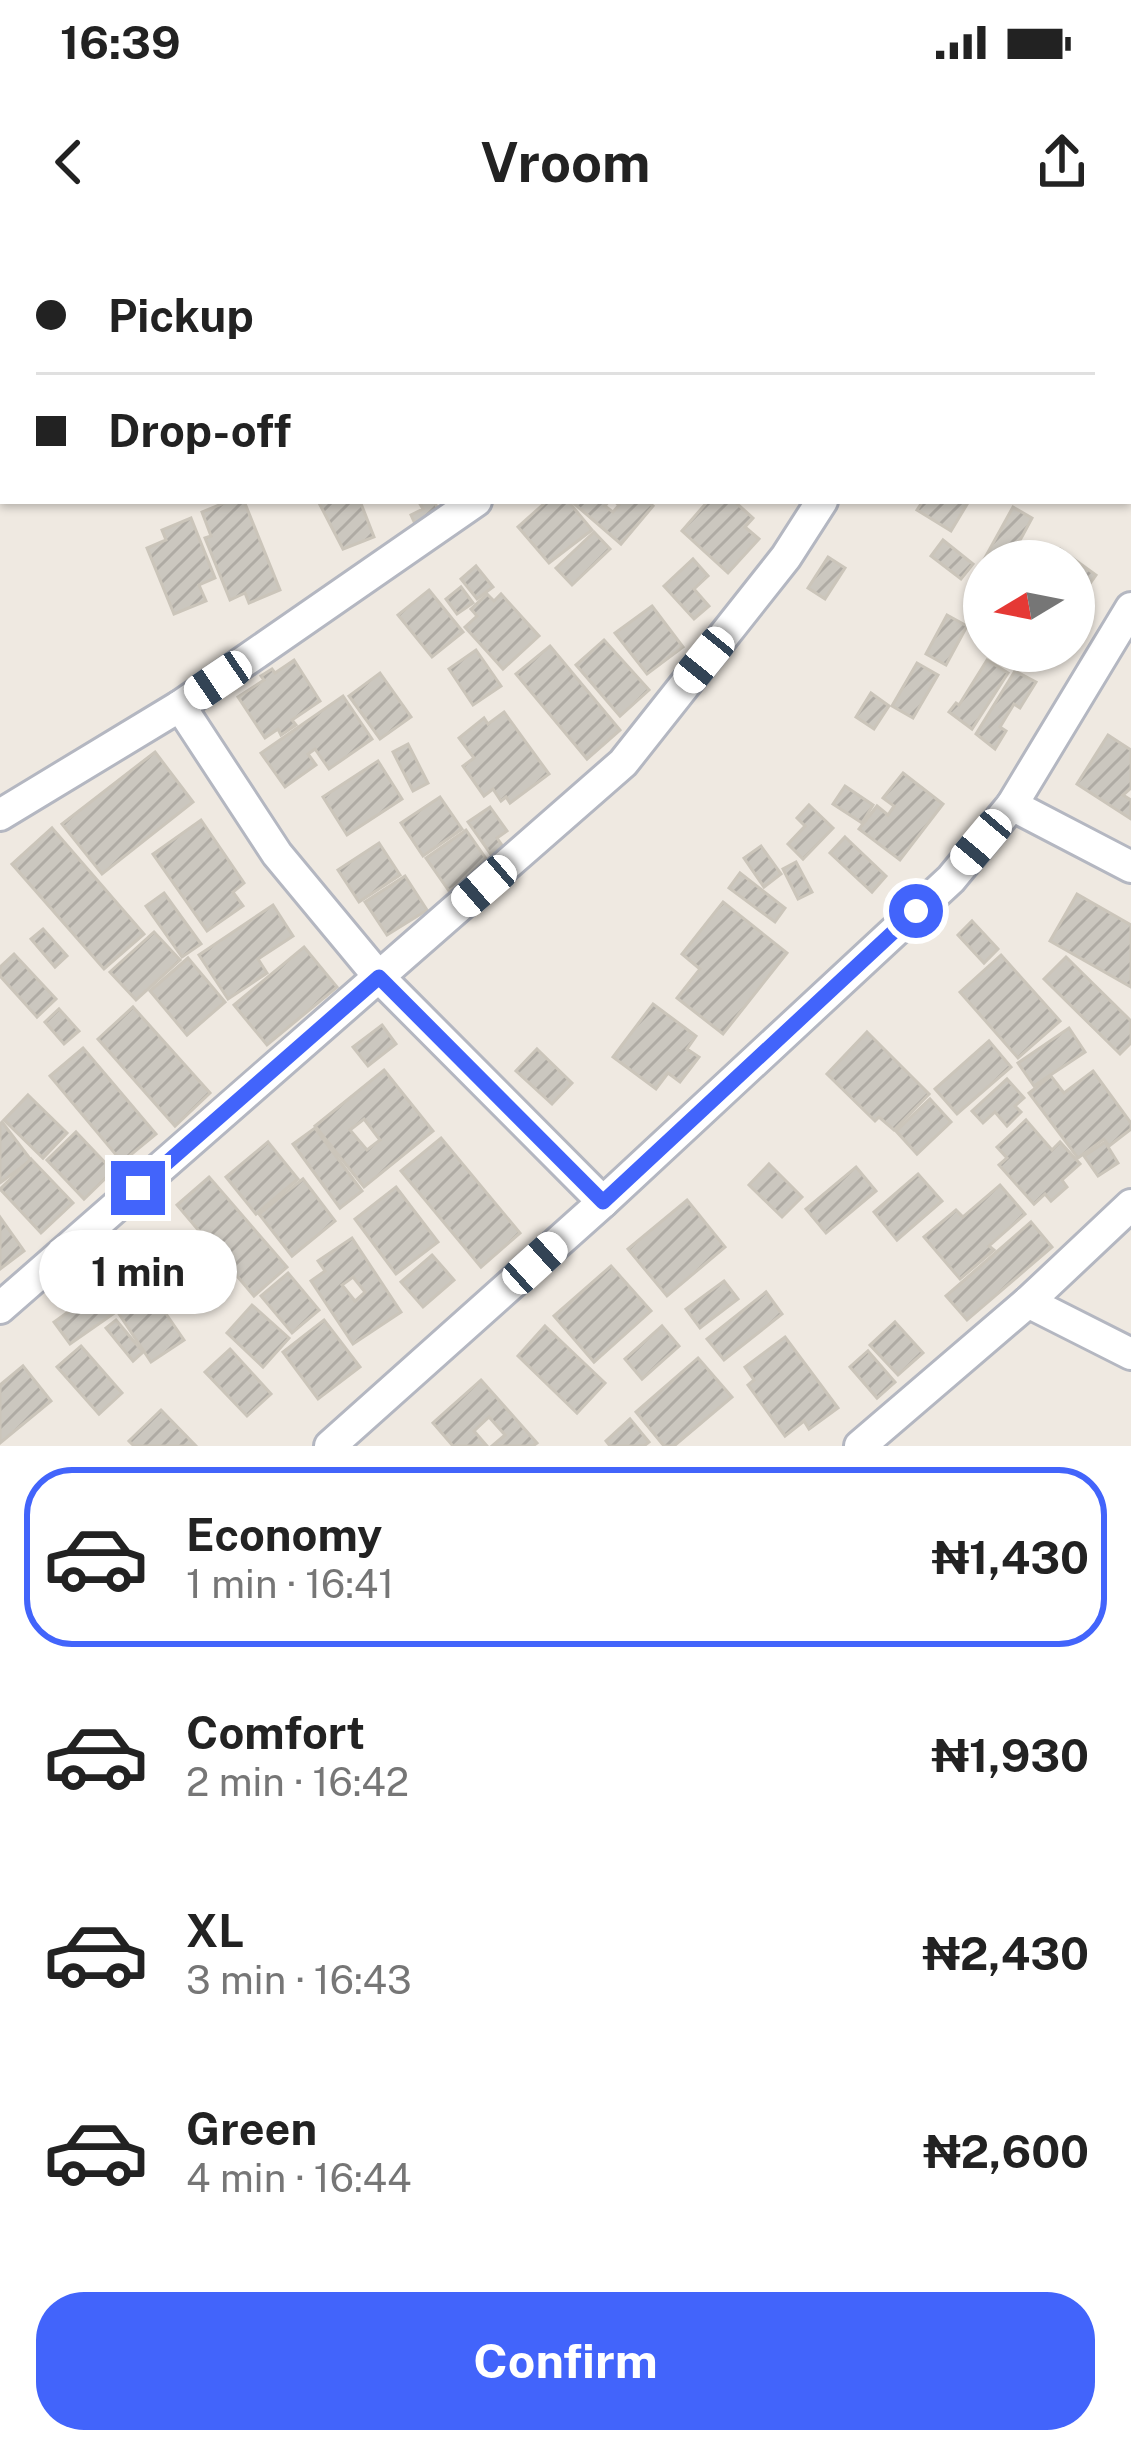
<!DOCTYPE html>
<html lang="en">
<head>
<meta charset="utf-8">
<style>
	:root { --surface:#fff; --page:#f2f2f2; --text:#222; --muted:#767676; --line:#e0e0e0; --accent:#4264fb }
	body { margin:0; font-family:"Public Sans",sans-serif; background:var(--page); color:var(--text); height:100vh; display:flex; flex-direction:column; font-size:45px; white-space:nowrap }
	* { box-sizing:border-box; margin:0 }
	p { font-size:39px; color:var(--muted) }
	.icon { flex:none; width:66px; height:66px; fill:none; stroke:currentColor; stroke-width:2; stroke-linecap:round; stroke-linejoin:round }
	.map { position:relative; height:1206px; overflow:hidden }
	.details { display:flex; flex-direction:column; background:var(--surface); flex:1 }
	.details>* { flex:none }
	.top-card { position:absolute; left:0px; top:0px; width:1131px; height:264px; box-shadow:0 3px 9px #0004; display:grid; align-content:center; height:264px; padding:0 36px; background:var(--surface) }
	.needle { width:78px; rotate:260deg }
	.buttons { position:absolute; left:963px; top:300px; display:grid; gap:24px }
	.buttons a { display:grid; place-items:center; width:132px; height:132px; border-radius:50%; background:var(--surface); box-shadow:0 3px 9px #0004; font-size:60px }
	.end { position:absolute; width:54px; height:54px; margin:-27px; border:15px solid #4264fb; background:#fff; box-shadow:0 0 0 6px #fff }
	.from { border-radius:50% }
	.bubble { position:absolute; height:84px; border-radius:42px; background:var(--surface); box-shadow:0 3px 9px #0004; font-size:39px; font-weight:700; line-height:84px; text-align:center }
	.car { position:absolute; width:36px; height:72px; margin:-36px -18px; border-radius:15px; box-shadow:0 0 9px 3px #0007; background:linear-gradient(#fff 24%,#345 0 40%,#fff 0 76%,#345 0 86%,#fff 0) }
	.top-card b { display:flex; align-items:center; gap:42px; height:114px; font-size:45px }
	.top-card b+b { border-top:3px solid var(--line) }
	.top-card i { width:30px; height:30px; background:var(--text) }
	ul { padding:21px 0 0; list-style:none }
	li { display:flex; align-items:center; gap:36px; height:180px; margin:0 24px 18px; padding:0 12px; border:6px solid transparent; border-radius:48px }
	li div { flex:1 }
	li b { display:block; font-size:45px }
	li em { font-style:normal; font-weight:700 }
	li.on { border-color:var(--accent) }
	li>.icon { width:108px; height:108px; stroke-width:1.5 }
	.primary-button { display:flex; gap:24px; margin-top:auto; padding:24px 36px }
	.primary-button a { flex:1; height:138px; border-radius:48px; background:var(--accent); color:#fff; font-size:48px; font-weight:700; line-height:138px; text-align:center }
	.status { display:flex; justify-content:space-between; align-items:center; height:84px; padding:0 60px; background:var(--surface); direction:ltr }
	.status svg { height:33px; fill:currentColor }
	header { display:flex; justify-content:space-between; align-items:center; height:156px; padding:0 36px; background:var(--surface); font-size:54px; font-weight:700 }
	.map>svg:first-child { display:block }
	.lines { fill:none; stroke-linecap:round; stroke-linejoin:round }
	.stream { stroke:#75cff0; stroke-width:8 }
	.building { fill:url(#building-hatch); stroke:#cbc5ba; stroke-width:3; fill-rule:evenodd }
	.street-casing { stroke:#b4b7c1; stroke-width:36 }
	.street { stroke:#fff; stroke-width:30 }
	.route { stroke:#4264fb; stroke-width:15 }
</style>
</head>
<body>
<div class="status"><b>16:39</b><svg viewBox="0 0 49 12"><path d="M0 12V9h3v3zM5 12V6h3v6zM10 12V3h3v9zM15 12V0h3v12zM26 1h20v11H26zM47 4h2v5h-2z"/></svg></div>
<header><svg class="icon" aria-label="back" viewBox="0 0 24 24"><path d="M15 5l-7 7 7 7"/></svg>Vroom<svg class="icon" aria-label="share" viewBox="0 0 24 24"><path d="M12 15V3M7 8l5-5 5 5M5 13v7h14v-7"/></svg></header>
<div class="map">
<svg width="1131" height="1206" viewBox="0 0 1131 1206">
	<defs>
		<pattern id="building-hatch" width="6" height="6" patternUnits="userSpaceOnUse" patternTransform="scale(3)"><rect width="6" height="6" fill="#cbc7bf"/><path d="M-1 1l2-2M0 6l6-6M5 7l2-2" fill="none" stroke="#afaba4"/></pattern>
	</defs>
	<rect width="100%" height="100%" fill="#efe9e1"/>
	<g class="lines">
		<g class="stream">
			<polyline points="26,0 42,3"/>
			<polyline points="234,0 235,3"/>
			<polyline points="451,0 455,3"/>
			<polyline points="491,3 498,0"/>
		</g>
	</g>
	<g class="building">
		<polygon points="1128,141 1131,143 1131,227 1128,225"/>
		<polygon points="229,261 244,261 280,350 249,363 245,353 230,360 205,298 211,296 202,272"/>
		<polygon points="318,261 360,261 374,297 343,309"/>
		<polygon points="427,261 434,261 440,273 416,286 411,275 423,269 420,264"/>
		<polygon points="547,261 568,261 592,290 549,323 518,287"/>
		<polygon points="571,261 609,261 605,266 613,272 619,265 614,261 647,261 653,266 621,304"/>
		<polygon points="708,261 734,261 753,278 745,287 759,299 728,333 682,291"/>
		<polygon points="923,261 969,261 951,291 917,270"/>
		<polygon points="1013,267 1032,278 1009,321 984,321 984,324 982,323"/>
		<polygon points="191,278 215,338 199,345 206,361 174,374 147,308 166,300 162,290"/>
		<polygon points="594,292 610,309 572,345 556,328"/>
		<polygon points="943,300 973,324 961,339 931,316"/>
		<polygon points="1060,309 1096,335 1074,366 1074,321 1051,321"/>
		<polygon points="828,317 845,328 825,359 808,348"/>
		<polygon points="693,319 708,336 694,349 709,366 694,379 664,346"/>
		<polygon points="476,326 493,347 477,359 461,339"/>
		<polygon points="461,347 473,363 457,374 446,359"/>
		<polygon points="429,350 463,392 432,417 398,375"/>
		<polygon points="487,354 494,361 501,354 539,396 503,429 465,387 477,376 471,369"/>
		<polygon points="652,366 683,407 647,434 615,393"/>
		<polygon points="947,375 967,386 946,425 926,414"/>
		<polygon points="604,400 649,450 620,476 576,425"/>
		<polygon points="550,406 620,490 587,519 516,434"/>
		<polygon points="476,410 501,446 473,465 449,429"/>
		<polygon points="294,420 320,461 292,480 296,485 281,495 278,489 265,498 238,457 264,440 261,436 272,429 275,433"/>
		<polygon points="987,420 1008,433 972,489 949,472 956,463 959,465"/>
		<polygon points="917,423 938,435 913,478 892,466"/>
		<polygon points="1015,431 1036,442 1020,468 1014,464 1000,487 1006,491 995,509 976,494"/>
		<polygon points="380,433 411,477 380,499 349,456"/>
		<polygon points="871,453 889,466 874,489 856,477"/>
		<polygon points="343,456 372,499 329,529 315,509 308,514 316,525 285,547 261,513"/>
		<polygon points="504,472 549,534 510,563 506,557 501,561 493,549 484,556 463,526 474,518 459,498 484,478 488,484"/>
		<polygon points="1108,495 1131,510 1131,548 1123,555 1131,560 1131,579 1077,544"/>
		<polygon points="408,504 428,543 413,551 393,512"/>
		<polygon points="155,512 193,562 102,634 62,584"/>
		<polygon points="378,521 402,559 347,595 323,557"/>
		<polygon points="903,533 943,564 900,620 859,589 877,566 888,575 894,566 883,558"/>
		<polygon points="845,546 873,565 862,583 833,564"/>
		<polygon points="440,557 462,589 423,616 401,583"/>
		<polygon points="809,565 833,588 803,619 788,604 805,586 797,578"/>
		<polygon points="490,567 507,591 497,598 504,608 492,616 468,582"/>
		<polygon points="201,580 244,643 233,652 243,666 207,691 153,614"/>
		<polygon points="52,588 144,694 104,729 12,624"/>
		<polygon points="466,590 489,623 449,651 426,618"/>
		<polygon points="845,597 886,636 872,652 830,613"/>
		<polygon points="379,603 400,635 359,662 338,630"/>
		<polygon points="761,606 781,634 764,647 744,618"/>
		<polygon points="796,622 812,652 798,659 783,629"/>
		<polygon points="740,633 785,668 775,682 729,648"/>
		<polygon points="405,636 427,670 387,695 365,662"/>
		<polygon points="164,653 201,704 182,717 146,666"/>
		<polygon points="1077,654 1131,685 1131,747 1050,701"/>
		<polygon points="723,662 787,713 723,794 677,758 700,729 682,714"/>
		<polygon points="273,665 293,696 258,719 267,733 228,759 199,715"/>
		<polygon points="972,681 998,709 984,723 958,695"/>
		<polygon points="43,689 67,716 55,727 31,699"/>
		<polygon points="154,692 180,720 136,760 110,732"/>
		<polygon points="304,707 337,747 267,805 234,765"/>
		<polygon points="14,714 56,759 37,777 0,736 0,727"/>
		<polygon points="1001,715 1060,781 1018,818 960,752"/>
		<polygon points="1066,717 1131,781 1131,803 1120,814 1044,739"/>
		<polygon points="188,718 225,762 187,795 150,751"/>
		<polygon points="653,764 696,796 687,809 699,817 680,842 668,833 656,849 613,817"/>
		<polygon points="133,767 210,853 175,886 98,799"/>
		<polygon points="59,769 79,791 64,804 45,782"/>
		<polygon points="382,785 396,804 368,826 353,807"/>
		<polygon points="1069,788 1085,812 1034,846 1018,823"/>
		<polygon points="867,792 929,854 894,890 879,877 875,881 827,834"/>
		<polygon points="989,801 1011,827 957,874 935,849"/>
		<polygon points="83,808 156,894 122,922 50,836"/>
		<polygon points="537,809 572,843 552,864 516,831"/>
		<path d="M384 830 433 891 364 947 315 886ZM364 879 380 900 367 910 350 890Z"/>
		<polygon points="1093,831 1131,883 1131,889 1109,906 1104,899 1078,918 1029,853 1051,836 1064,853"/>
		<polygon points="1007,839 1024,858 1015,866 1021,872 1007,886 995,872 983,883 972,871"/>
		<polygon points="28,855 67,893 43,918 4,880"/>
		<polygon points="930,859 951,882 917,914 896,891"/>
		<polygon points="1026,880 1052,910 1060,902 1080,924 1062,940 1067,947 1051,961 1045,954 1034,964 999,925 1007,918 997,907"/>
		<polygon points="2,882 31,920 0,943 0,884"/>
		<polygon points="315,888 362,951 340,968 293,904"/>
		<polygon points="76,892 113,931 84,959 47,920"/>
		<polygon points="441,898 520,993 481,1027 401,931"/>
		<polygon points="268,902 298,939 256,974 226,937"/>
		<polygon points="1105,902 1118,923 1098,936 1084,916"/>
		<polygon points="31,919 73,963 41,993 0,949"/>
		<polygon points="769,924 802,957 782,977 749,945"/>
		<polygon points="856,927 876,951 826,993 806,969"/>
		<polygon points="918,934 942,961 897,1000 874,972"/>
		<polygon points="209,937 287,1027 254,1056 177,965"/>
		<polygon points="303,939 335,981 292,1016 259,974"/>
		<polygon points="1000,945 1025,974 989,1006 994,1010 960,1039 924,997 956,970 963,977"/>
		<polygon points="396,947 438,1002 396,1034 355,979"/>
		<polygon points="687,960 725,1007 667,1056 628,1009"/>
		<polygon points="0,977 24,1011 0,1029"/>
		<polygon points="1031,982 1052,1007 967,1080 946,1056"/>
		<path d="M352 998 401 1072 353 1104 311 1041 325 1031 318 1021ZM353 1037 365 1052 355 1061 342 1045Z"/>
		<polygon points="432,1015 454,1040 423,1067 401,1042"/>
		<polygon points="611,1026 651,1071 594,1122 554,1076"/>
		<polygon points="288,1033 319,1070 292,1093 261,1056"/>
		<polygon points="724,1041 738,1059 700,1088 686,1069"/>
		<polygon points="100,1049 116,1072 70,1104 54,1082"/>
		<polygon points="149,1049 184,1100 151,1122 117,1071"/>
		<polygon points="766,1052 782,1074 724,1120 707,1099"/>
		<polygon points="252,1065 289,1098 263,1127 227,1093"/>
		<polygon points="116,1080 143,1112 133,1121 106,1088"/>
		<polygon points="324,1080 360,1127 318,1159 283,1112"/>
		<polygon points="895,1082 923,1113 898,1135 870,1105"/>
		<polygon points="545,1086 605,1143 577,1173 518,1116"/>
		<polygon points="662,1086 679,1106 642,1139 625,1119"/>
		<polygon points="785,1097 838,1168 809,1189 804,1181 785,1196 748,1145 754,1140 745,1127"/>
		<polygon points="81,1106 122,1153 99,1174 57,1127"/>
		<polygon points="230,1109 271,1154 247,1176 205,1132"/>
		<polygon points="868,1111 895,1142 877,1158 850,1127"/>
		<polygon points="698,1118 732,1157 674,1206 664,1206 636,1172"/>
		<polygon points="23,1126 51,1161 0,1203 0,1145"/>
		<polygon points="481,1140 537,1203 533,1206 492,1206 505,1195 489,1177 474,1191 487,1206 453,1206 433,1183"/>
		<polygon points="161,1170 196,1206 134,1206 129,1201"/>
		<polygon points="630,1179 649,1202 644,1206 610,1206 606,1201"/>
	</g>
	<g class="lines">
		<defs>
			<g id="street">
				<polyline points="988,3 990,0"/>
				<polyline points="180,466 277,614 379,737 603,962"/>
				<polyline points="1012,565 1131,627"/>
				<polyline points="0,575 180,466 476,261"/>
				<polyline points="1028,1062 1131,1114"/>
				<polyline points="0,1068 623,523 786,317 822,261"/>
				<polyline points="330,1206 603,962 951,639 1012,565 1131,368"/>
				<polyline points="860,1206 1028,1062 1131,965"/>
			</g>
		</defs>
		<use href="#street" class="street-casing"/>
		<use href="#street" class="street"/>
	</g>
	<g class="lines">
		<polyline class="route" points="138,948 379,737 603,962 916,671"/>
	</g>
</svg>
<div class="buttons">
<a><svg class="needle" viewBox="-14 -14 28 28"><path d="M0-13l5 13h-10z" fill="#e53935"/><path d="M0 13l5-13h-10z" fill="#767676"/></svg></a>
</div>
<i class="end from" style="left:916px;top:671px"></i>
<i class="end" style="left:138px;top:948px"></i>
<div class="bubble" style="left:39px;top:990px;width:198px">1 min</div>
<i class="car" style="left:704px;top:420px;rotate:219deg"></i>
<i class="car" style="left:218px;top:440px;rotate:236deg"></i>
<i class="car" style="left:981px;top:602px;rotate:220deg"></i>
<i class="car" style="left:484px;top:646px;rotate:229deg"></i>
<i class="car" style="left:535px;top:1023px;rotate:48deg"></i>
<div class="top-card">
<b><i class="from"></i>Pickup</b>
<b><i></i>Drop-off</b>
</div>
</div>
<section class="details">
<ul>
<li class="on"><svg class="icon" aria-label="car" viewBox="0 0 24 24"><path d="M5 17H2v-5l4-1 3-4h7l3 4 3 1v5h-3M9 17h6M6 11h13"/><circle cx="7" cy="17" r="2"/><circle cx="17" cy="17" r="2"/></svg><div><b>Economy</b><p>1 min · 16:41</p></div><em>₦1,430</em></li>
<li><svg class="icon" aria-label="car" viewBox="0 0 24 24"><path d="M5 17H2v-5l4-1 3-4h7l3 4 3 1v5h-3M9 17h6M6 11h13"/><circle cx="7" cy="17" r="2"/><circle cx="17" cy="17" r="2"/></svg><div><b>Comfort</b><p>2 min · 16:42</p></div><em>₦1,930</em></li>
<li><svg class="icon" aria-label="car" viewBox="0 0 24 24"><path d="M5 17H2v-5l4-1 3-4h7l3 4 3 1v5h-3M9 17h6M6 11h13"/><circle cx="7" cy="17" r="2"/><circle cx="17" cy="17" r="2"/></svg><div><b>XL</b><p>3 min · 16:43</p></div><em>₦2,430</em></li>
<li><svg class="icon" aria-label="car" viewBox="0 0 24 24"><path d="M5 17H2v-5l4-1 3-4h7l3 4 3 1v5h-3M9 17h6M6 11h13"/><circle cx="7" cy="17" r="2"/><circle cx="17" cy="17" r="2"/></svg><div><b>Green</b><p>4 min · 16:44</p></div><em>₦2,600</em></li>
</ul>
<div class="primary-button"><a>Confirm</a></div>
</section>
</body>
</html>
